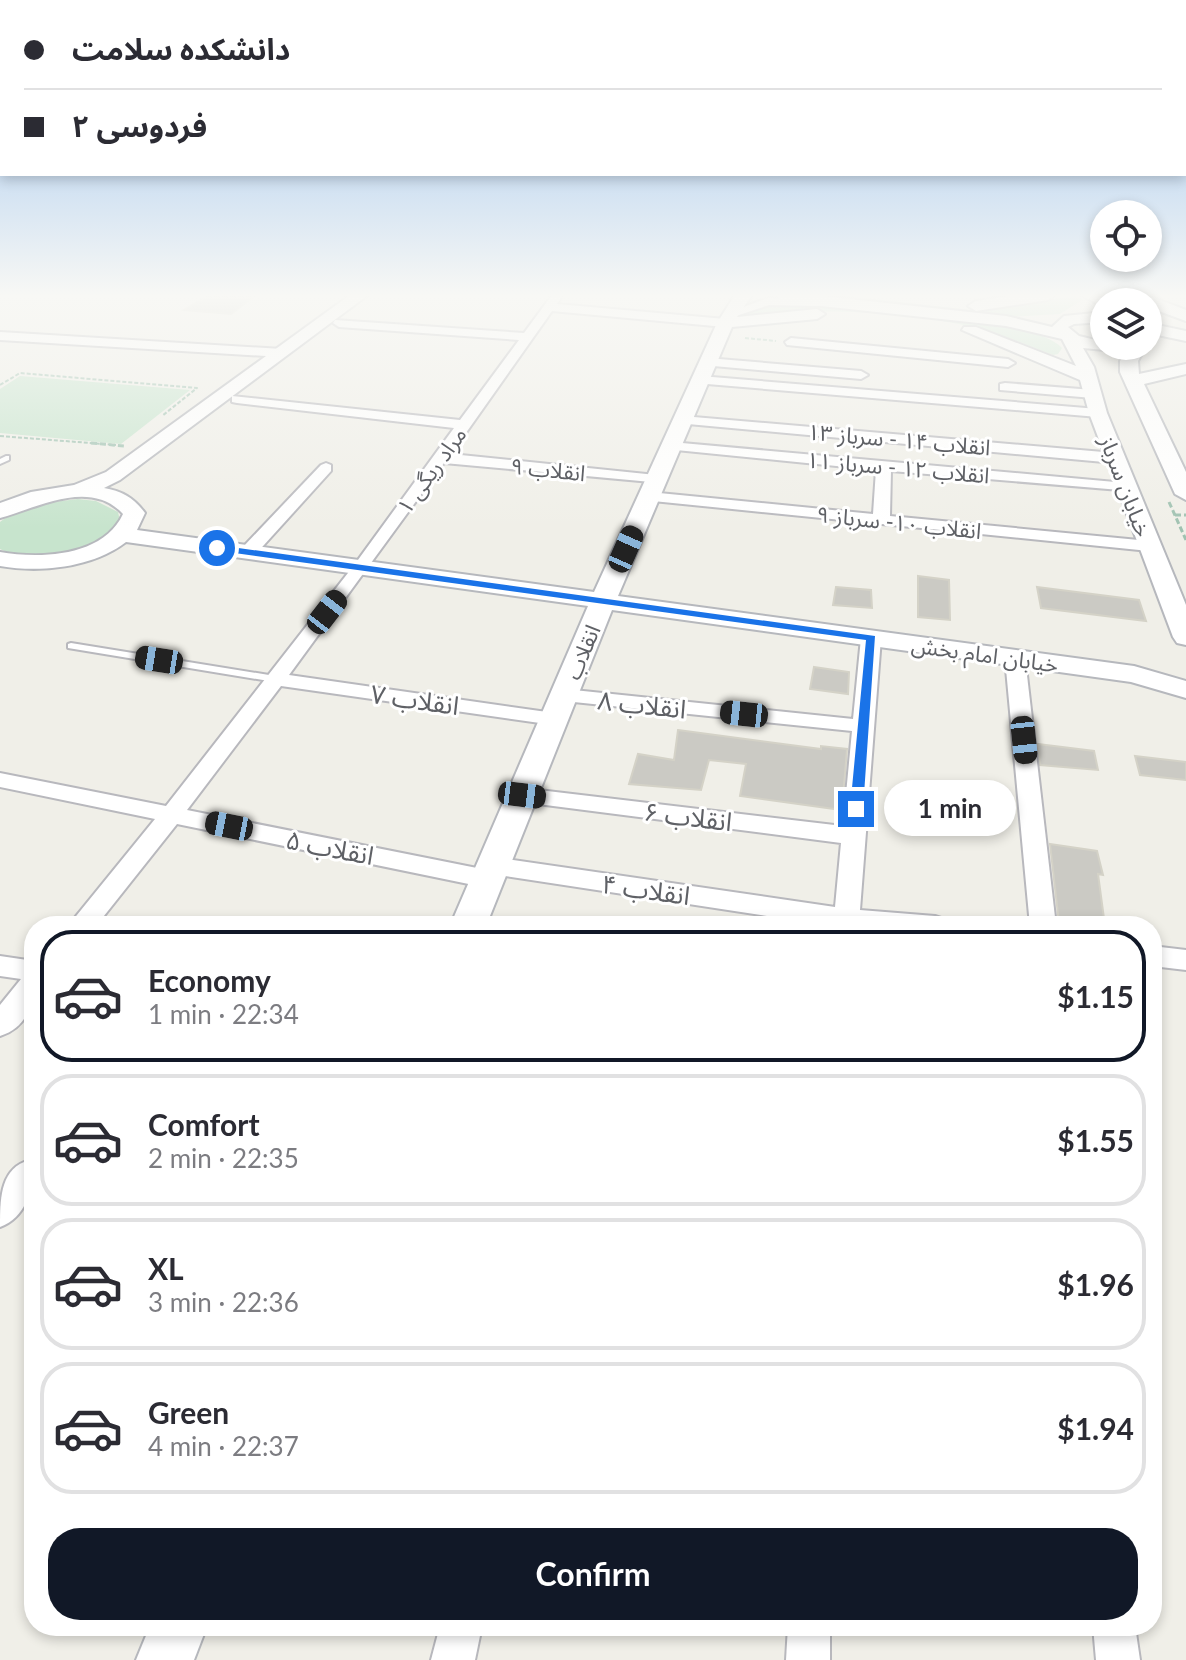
<!DOCTYPE html>
<html lang="en">
<head>
<meta charset="utf-8">
<style>
	:root { --surface:#fff; --page:#f7f7f7; --text:#2b2b33; --muted:#7c7c81; --line:#e1e1e2; --accent:#111827 }
	body { margin:0; font-family:Lato,"Noto Sans Arabic",sans-serif; background:var(--page); color:var(--text); height:100vh; display:flex; flex-direction:column; font-size:30px; white-space:nowrap }
	* { box-sizing:border-box; margin:0 }
	p { font-size:26px; color:var(--muted) }
	.icon { flex:none; width:44px; height:44px; fill:none; stroke:currentColor; stroke-width:2; stroke-linecap:round; stroke-linejoin:round }
	.map { position:relative; flex:1; overflow:hidden }
	.side { position:absolute; left:24px; top:916px; width:1138px; height:720px; display:flex; flex-direction:column; background:var(--surface); border-radius:32px; box-shadow:0 4px 12px #0003 }
	.side>* { flex:none }
	.hud { position:absolute; left:0px; top:0px; width:1186px; height:176px; box-shadow:0 4px 12px #0003; display:grid; align-content:center; height:176px; padding:0 24px; background:var(--surface) }
	.controls { position:absolute; left:1090px; top:200px; display:grid; gap:16px }
	.controls a { display:grid; place-items:center; width:72px; height:72px; border-radius:50%; background:var(--surface); box-shadow:0 4px 12px #0003; font-size:40px }
	.end { position:absolute; width:36px; height:36px; margin:-18px; border:10px solid #1a73e8; background:#fff; box-shadow:0 0 0 4px #fff }
	.from { border-radius:50% }
	.bubble { position:absolute; height:56px; border-radius:28px; background:var(--surface); box-shadow:0 4px 12px #0003; font-size:26px; font-weight:700; line-height:56px; text-align:center }
	.car { position:absolute; width:24px; height:48px; margin:-24px -12px; border-radius:10px; box-shadow:0 0 6px 2px #0007; background:linear-gradient(#222 24%,#8ab4d8 0 40%,#222 0 76%,#8ab4d8 0 86%,#222 0) }
	.hud b { display:flex; align-items:center; gap:28px; height:76px; font-size:30px }
	.hud b+b { border-top:2px solid var(--line) }
	.hud i { width:20px; height:20px; background:var(--text) }
	ul { padding:14px 0 0; list-style:none }
	li { display:flex; align-items:center; gap:24px; height:132px; margin:0 16px 12px; padding:0 8px; border:4px solid var(--line); border-radius:32px }
	li div { flex:1 }
	li b { display:block; font-size:30px }
	li em { font-style:normal; font-weight:700 }
	li.active { border-color:var(--accent) }
	li>.icon { width:72px; height:72px; stroke-width:1.5 }
	.primary-button { display:flex; gap:16px; margin-top:auto; padding:16px 24px }
	.primary-button a { flex:1; height:92px; border-radius:32px; background:var(--accent); color:#fff; font-size:32px; font-weight:700; line-height:92px; text-align:center }
	.map>svg:first-child { display:block }
	.green { fill:#c7e4cd }
	.building { fill:#cbcac4; stroke:#d4d2c7; stroke-width:2 }
	.lines { fill:none; stroke-linecap:round; stroke-linejoin:round }
	.lane-casing { stroke:#b8b8bd; stroke-width:4 }
	.street-casing { stroke:#b8b8bd; stroke-width:4 }
	.secondary-casing { stroke:#b6b8bd; stroke-width:4 }
	.path-far1 { stroke:#a0c2b1; stroke-width:2; stroke-dasharray:4 2; stroke-linecap:butt }
	.path { stroke:#a0c2b1; stroke-width:3; stroke-dasharray:6 3; stroke-linecap:butt }
	.lane { fill:#fff; fill-rule:evenodd }
	.street { fill:#fff; fill-rule:evenodd }
	.secondary { fill:#fff; fill-rule:evenodd }
	.route { fill:#1a73e8 }
	.labels { text-anchor:middle; dominant-baseline:central; stroke-width:6; stroke-linejoin:round; paint-order:stroke }
	.far-street-label { font-size:22px; fill:#5f6166; stroke:#fff }
	.street-label { font-size:26px; fill:#5f6166; stroke:#fff }
</style>
</head>
<body>
<div class="map">
<svg width="1186" height="1660" viewBox="0 0 1186 1660">
	<rect width="100%" height="100%" fill="#f0efe8"/>
	<g class="green">
		<polygon points="814,295 839,295 979,311 1074,296 1082,300 1060,314 1009,317"/>
		<path d="M820 306C870 311 1031 316 1062 348L1058 354 1053 355C1028 346 1002 334 977 328 903 311 816 307 741 317L764 307Z"/>
		<polygon points="20,376 190,390 121,444 0,433 0,389"/>
		<path d="M78 499 96 501 118 512 120 521C100 553 33 566 0 549V522L4 519 37 504Z"/>
	</g>
	<g class="building">
		<polygon points="209,295 256,295 231,314 184,310"/>
		<polygon points="918,576 949,580 950,620 918,617"/>
		<polygon points="836,587 871,590 872,608 833,605"/>
		<polygon points="1037,587 1139,600 1146,621 1041,608"/>
		<polygon points="814,667 849,672 848,694 810,689"/>
		<polygon points="678,730 821,749 821,746 847,749 842,810 740,796 746,764 709,760 701,790 629,784 638,754 674,760"/>
		<polygon points="1038,744 1094,751 1098,770 1040,765"/>
		<polygon points="1135,756 1186,762 1186,780 1140,775"/>
		<polygon points="1050,844 1097,851 1103,875 1098,874 1105,926 1059,923"/>
	</g>
	<g class="lines">
		<defs>
			<g id="lane">
				<polygon points="6,456 9,456 9,460 0,464 0,459"/>
				<polygon points="71,643 275,676 280,679 275,682 68,648 68,644"/>
			</g>
			<g id="street">
				<polygon points="552,295 563,295 557,304 725,319 731,323 725,327 552,311 451,454 656,475 662,477 662,483 444,463 289,675 554,713 562,714 565,719 562,724 554,725 281,686 187,810 482,869 484,860 493,857 835,907 841,843 522,802 514,800 510,795 514,790 522,788 843,826 852,731 564,701 554,695 564,689 853,719 861,638 871,632 881,638 860,910 935,916 944,919 948,926 833,926 498,875 501,879 497,885 488,888 177,824 96,926 68,926 155,819 0,787 0,773 166,806 355,564 454,428 237,403 232,402 232,396 460,420 519,340 339,327 333,323 335,320 524,333"/>
				<polygon points="1081,295 1096,295 1104,301 1098,304"/>
				<polygon points="768,298 817,300 823,303 817,306 769,305 730,318 724,314"/>
				<polygon points="0,332 282,349 288,353 282,357 0,340"/>
				<polygon points="791,338 1008,359 1015,363 1008,367 787,345 785,342"/>
				<polygon points="707,358 861,371 868,375 861,379 702,365 701,362"/>
				<polygon points="700,376 1098,409 1105,413 1098,417 695,383 695,377"/>
				<polygon points="1005,383 1093,390 1100,394 1093,398 1000,390 1000,384"/>
				<polygon points="682,416 1115,453 1123,458 1115,463 677,423 675,420"/>
				<polygon points="671,442 1126,483 1132,485 1132,491 891,471 890,516 1149,541 1158,546 1149,551 643,500 641,497 649,492 873,514 876,470 666,449 664,446"/>
				<polygon points="326,463 331,465 331,471 254,556 242,556 239,552 242,548 321,465"/>
				<polygon points="1015,652 1025,658 1056,926 1030,926 1005,658"/>
				<polygon points="1152,946 1186,950 1186,970 1152,966"/>
				<path d="M0 956 34 961C34 991 35 1025 0 1036V1005L21 979 0 976Z"/>
				<path d="M24 1162 34 1165C34 1189 25 1218 0 1227 0 1201 0 1172 24 1162Z"/>
				<polygon points="440,1626 482,1626 475,1660 431,1660"/>
				<polygon points="788,1626 830,1626 830,1660 786,1660"/>
				<polygon points="1093,1626 1135,1626 1140,1660 1096,1660"/>
			</g>
			<g id="secondary">
				<path d="M350 295H368L120 480 104 488C122 491 134 498 145 513L137 530 594 592 717 323 735 295H752L737 317 817 309 825 314 817 319 732 327 618 596 1134 666 1186 681V698L1131 682 612 610 486 926H450L588 606 126 542C92 568 40 573 0 566V552C40 559 103 557 123 514 90 478 37 508 0 518V503L31 492 74 485 106 472Z"/>
				<polygon points="777,295 813,295 1006,316 1052,327 1064,316 1104,312 1104,322 1074,324 1068,327 1079,336 1104,342 1104,346 1146,346 1138,361 1139,374 1186,364 1186,374 1144,384 1186,472 1186,500 1175,494 1120,372 1120,361 1126,352 1083,348 1094,367 1107,413 1186,605 1186,645 1177,643 1173,637 1089,413 1080,380 962,330 964,327 976,327 1076,366 1062,339 1006,326 784,302 779,300"/>
				<polygon points="1015,295 1055,295 1048,300 976,311 968,306 976,301"/>
				<polygon points="1125,295 1147,295 1186,310 1186,321 1148,307 1148,302 1136,302"/>
				<polygon points="1148,323 1186,331 1186,341 1148,333"/>
				<polygon points="150,1626 207,1626 194,1660 136,1660"/>
			</g>
		</defs>
		<use href="#lane" class="lane-casing"/>
		<use href="#street" class="street-casing"/>
		<use href="#secondary" class="secondary-casing"/>
		<g class="path-far1">
			<polyline points="745,338 776,341"/>
			<polyline points="0,385 20,373 197,388 162,416"/>
			<polyline points="0,436 116,445"/>
		</g>
		<g class="path">
			<polyline points="91,443 124,446"/>
			<polyline points="1169,502 1186,540"/>
			<polyline points="1175,515 1186,515"/>
		</g>
		<use href="#lane" class="lane"/>
		<use href="#street" class="street"/>
		<use href="#secondary" class="secondary"/>
	</g>
	<linearGradient id="sky" x2="0" y2="1"><stop stop-color="#91bdee"/><stop offset="0.56" stop-color="#f8f8f5"/><stop offset="1" stop-color="#f8f8f5" stop-opacity="0"/></linearGradient>
	<rect width="1186" height="528" fill="url(#sky)"/>
	<polygon class="route" points="217,545 875,636 863,809 856,813 850,809 866,640 213,550"/>
	<g class="labels">
		<g class="far-street-label">
			<text transform="translate(899 439) rotate(5)">انقلاب ۱۴ - سرباز ۱۳</text>
			<text transform="translate(898 467) rotate(5)">انقلاب ۱۲ - سرباز ۱۱</text>
			<text transform="translate(548 469) rotate(6)">انقلاب ۹</text>
			<text transform="translate(431 470) rotate(-54)">مراد ریگی ۱</text>
			<text transform="translate(1126 486) rotate(69)">خیابان سرباز</text>
			<text transform="translate(899 522) rotate(6)">انقلاب ۱۰- سرباز ۹</text>
			<text transform="translate(582 652) rotate(-67)">انقلاب</text>
			<text transform="translate(985 654) rotate(8)">خیابان امام بخش</text>
		</g>
		<g class="street-label">
			<text transform="translate(415 699) rotate(8)">انقلاب ۷</text>
			<text transform="translate(642 704) rotate(6)">انقلاب ۸</text>
			<text transform="translate(688 816) rotate(7)">انقلاب ۶</text>
			<text transform="translate(330 847) rotate(11)">انقلاب ۵</text>
			<text transform="translate(646 889) rotate(8)">انقلاب ۴</text>
		</g>
	</g>
</svg>
<div class="controls">
<a><svg class="icon" aria-label="locate" viewBox="0 0 24 24"><circle cx="12" cy="12" r="6"/><path d="M12 2v4M12 18v4M2 12h4M18 12h4"/></svg></a>
<a><svg class="icon" aria-label="layers" viewBox="0 0 24 24"><path d="M12 4l9 5-9 5-9-5zM3 14l9 5 9-5"/></svg></a>
</div>
<i class="end from" style="left:217px;top:548px"></i>
<i class="end" style="left:856px;top:809px"></i>
<div class="bubble" style="left:884px;top:780px;width:132px">1 min</div>
<i class="car" style="left:626px;top:549px;rotate:24deg"></i>
<i class="car" style="left:327px;top:612px;rotate:38deg"></i>
<i class="car" style="left:159px;top:660px;rotate:279deg"></i>
<i class="car" style="left:744px;top:714px;rotate:276deg"></i>
<i class="car" style="left:1024px;top:740px;rotate:174deg"></i>
<i class="car" style="left:522px;top:795px;rotate:97deg"></i>
<i class="car" style="left:229px;top:826px;rotate:281deg"></i>
<div class="hud">
<b><i class="from"></i>دانشکده سلامت</b>
<b><i></i>فردوسی ۲</b>
</div>
<section class="side">
<ul>
<li class="active"><svg class="icon" aria-label="car" viewBox="0 0 24 24"><path d="M5 17H2v-5l4-1 3-4h7l3 4 3 1v5h-3M9 17h6M6 11h13"/><circle cx="7" cy="17" r="2"/><circle cx="17" cy="17" r="2"/></svg><div><b>Economy</b><p>1 min · 22:34</p></div><em>$1.15</em></li>
<li><svg class="icon" aria-label="car" viewBox="0 0 24 24"><path d="M5 17H2v-5l4-1 3-4h7l3 4 3 1v5h-3M9 17h6M6 11h13"/><circle cx="7" cy="17" r="2"/><circle cx="17" cy="17" r="2"/></svg><div><b>Comfort</b><p>2 min · 22:35</p></div><em>$1.55</em></li>
<li><svg class="icon" aria-label="car" viewBox="0 0 24 24"><path d="M5 17H2v-5l4-1 3-4h7l3 4 3 1v5h-3M9 17h6M6 11h13"/><circle cx="7" cy="17" r="2"/><circle cx="17" cy="17" r="2"/></svg><div><b>XL</b><p>3 min · 22:36</p></div><em>$1.96</em></li>
<li><svg class="icon" aria-label="car" viewBox="0 0 24 24"><path d="M5 17H2v-5l4-1 3-4h7l3 4 3 1v5h-3M9 17h6M6 11h13"/><circle cx="7" cy="17" r="2"/><circle cx="17" cy="17" r="2"/></svg><div><b>Green</b><p>4 min · 22:37</p></div><em>$1.94</em></li>
</ul>
<div class="primary-button"><a>Confirm</a></div>
</section>
</div>
</body>
</html>
